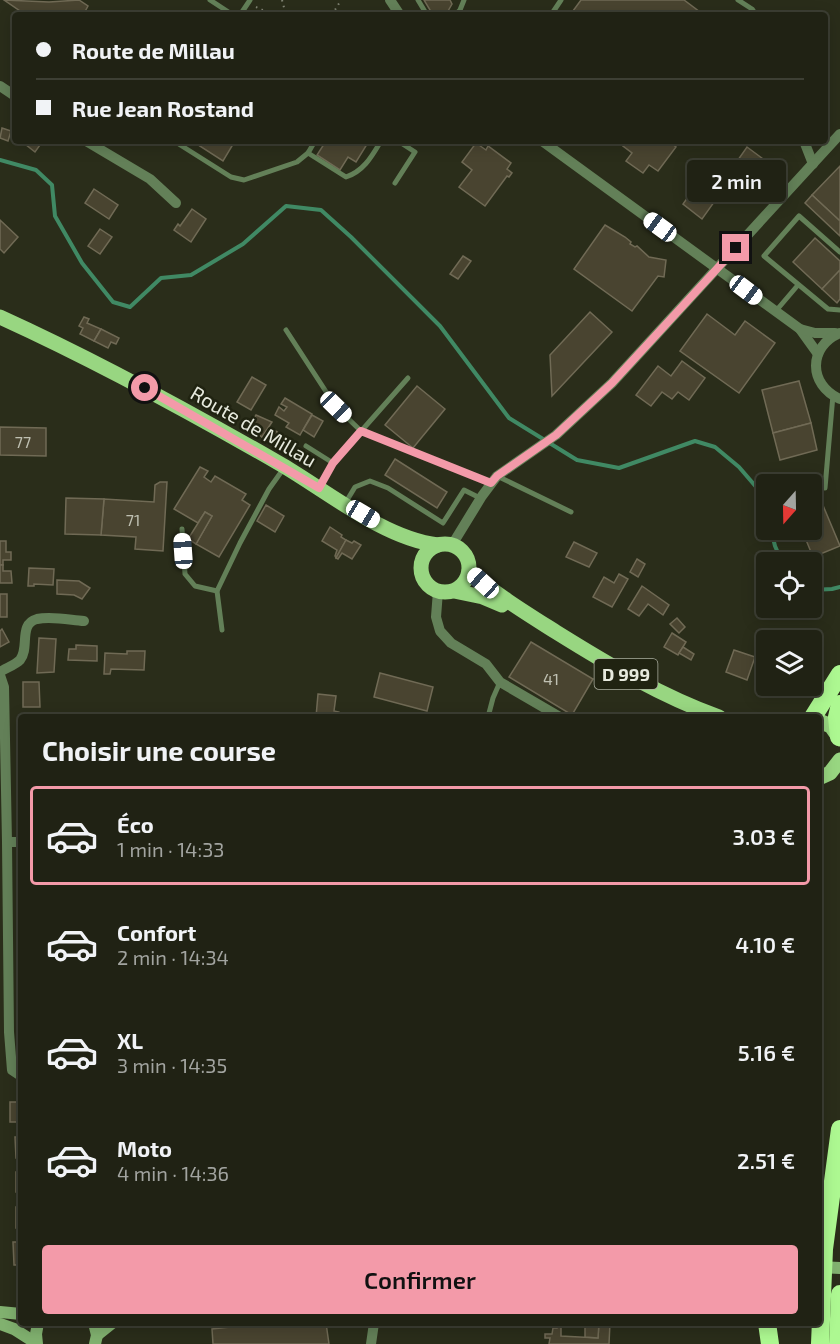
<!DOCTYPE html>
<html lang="fr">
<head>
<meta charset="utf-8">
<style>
	:root { --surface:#202214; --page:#282a1d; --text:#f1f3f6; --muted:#a2a4a0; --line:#3d3f34; --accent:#f39aa9 }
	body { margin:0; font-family:"Exo 2",sans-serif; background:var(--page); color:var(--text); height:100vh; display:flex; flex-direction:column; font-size:22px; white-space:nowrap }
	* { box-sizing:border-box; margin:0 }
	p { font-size:20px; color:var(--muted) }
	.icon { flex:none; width:33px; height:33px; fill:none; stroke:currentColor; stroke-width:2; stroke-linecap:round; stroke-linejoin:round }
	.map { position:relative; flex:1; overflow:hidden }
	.panel { position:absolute; left:18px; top:714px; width:804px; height:612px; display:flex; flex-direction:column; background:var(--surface); border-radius:6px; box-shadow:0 3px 15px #0003,0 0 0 2px var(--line) }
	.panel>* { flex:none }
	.guide { position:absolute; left:12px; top:12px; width:816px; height:132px; border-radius:6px; box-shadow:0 3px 15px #0003,0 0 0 2px var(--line); display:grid; align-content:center; height:132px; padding:0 24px; background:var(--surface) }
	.needle { width:39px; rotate:200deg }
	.fabs { position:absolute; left:756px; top:474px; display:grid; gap:12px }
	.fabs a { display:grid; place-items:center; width:66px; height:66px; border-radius:6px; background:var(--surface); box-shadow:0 3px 15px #0003,0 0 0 2px var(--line); font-size:30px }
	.end { position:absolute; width:27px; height:27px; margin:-14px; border:8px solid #f39aa9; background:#111; box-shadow:0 0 0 3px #111 }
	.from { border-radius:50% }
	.bubble { position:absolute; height:42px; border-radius:6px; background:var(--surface); box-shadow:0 3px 15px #0003,0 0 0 2px var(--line); font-size:20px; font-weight:600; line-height:42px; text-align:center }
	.car { position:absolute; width:18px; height:36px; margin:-18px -9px; border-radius:8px; box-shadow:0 0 4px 2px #0007; background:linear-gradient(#fff 24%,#345 0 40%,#fff 0 76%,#345 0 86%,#fff 0) }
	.guide b { display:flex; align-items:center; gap:21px; height:57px; font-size:22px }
	.guide b+b { border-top:2px solid var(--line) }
	.guide i { width:15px; height:15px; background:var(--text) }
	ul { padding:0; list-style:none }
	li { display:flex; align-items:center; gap:18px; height:99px; margin:0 12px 9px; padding:0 12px; border:3px solid transparent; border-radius:6px }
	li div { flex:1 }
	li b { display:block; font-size:22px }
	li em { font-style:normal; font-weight:600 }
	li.current { border-color:var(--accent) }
	li>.icon { width:54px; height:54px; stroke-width:1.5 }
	h2 { padding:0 24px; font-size:27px; line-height:72px }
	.primary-button { display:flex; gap:12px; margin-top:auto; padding:12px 24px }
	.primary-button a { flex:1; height:69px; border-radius:6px; background:var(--accent); color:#111; font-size:24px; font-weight:600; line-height:69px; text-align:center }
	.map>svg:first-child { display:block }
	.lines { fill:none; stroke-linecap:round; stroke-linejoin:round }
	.stream { stroke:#408964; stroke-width:4 }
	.building { fill:#494430; stroke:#706a55; stroke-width:1.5 }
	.path { stroke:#828575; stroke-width:2; stroke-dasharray:1.5 4.5; stroke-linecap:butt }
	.lane { stroke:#638058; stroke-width:5 }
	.street { stroke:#638058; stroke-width:10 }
	.secondary { stroke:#81b16f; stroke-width:12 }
	.primary { stroke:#98d681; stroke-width:15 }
	.highway { stroke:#adf891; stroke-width:18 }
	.route { stroke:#f39aa9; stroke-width:8 }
	.labels { text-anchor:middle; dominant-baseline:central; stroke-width:5; stroke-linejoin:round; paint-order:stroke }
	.number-label { font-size:16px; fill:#bfc0b2 }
	.shield { fill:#202311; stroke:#abaea0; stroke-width:1.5 }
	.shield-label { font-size:18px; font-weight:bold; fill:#e6e9dd }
	.street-label { font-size:20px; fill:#e6e9dd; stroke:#202311 }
</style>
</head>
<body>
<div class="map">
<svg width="840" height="1344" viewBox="0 0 840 1344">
	<rect width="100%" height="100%" fill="#2a2d1a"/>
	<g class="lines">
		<g class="stream">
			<polyline points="0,160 36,170 52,185 55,216 82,263 113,302 130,307 161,278 191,275 243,244 286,206 321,210 351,237 440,326 509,418 577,460 619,468 695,441 715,447 739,467 763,495 766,510"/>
			<polyline points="771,530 775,546 782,562"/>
			<polyline points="812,590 832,589 840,587"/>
		</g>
	</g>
	<g class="building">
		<polygon points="4,0 49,2 79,0 88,6 83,15 26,15"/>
		<polygon points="424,0 450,0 452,4 448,11 442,15 433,15"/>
		<polygon points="581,0 684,0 704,15 570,15"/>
		<polygon points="2,128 11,131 8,141 0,138"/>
		<polygon points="27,141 34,141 40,145 35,152 25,144"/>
		<polygon points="192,141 235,141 223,161"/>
		<polygon points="326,141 369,141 356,162 348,157 340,170 317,155"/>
		<polygon points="627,141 668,141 676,147 658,171 649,165 643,173 626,161 632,153 623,146"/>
		<polygon points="476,143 486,150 488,146 511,163 507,169 512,173 509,177 507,176 485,206 459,187 472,170 462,162"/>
		<polygon points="747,147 770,164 756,184 733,167"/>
		<polygon points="840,166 840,221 812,195"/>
		<polygon points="707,170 727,184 702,219 683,204"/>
		<polygon points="94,189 118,205 109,219 85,203"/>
		<polygon points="812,195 840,221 840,236 805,203"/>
		<polygon points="192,209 206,219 191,242 174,230 178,224 180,226"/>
		<polygon points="0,220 18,237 4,253 0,249"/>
		<polygon points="605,225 625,237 631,242 630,244 635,247 637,246 649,257 666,260 664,277 658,276 632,311 574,269"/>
		<polygon points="100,229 112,237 100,254 88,246"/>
		<polygon points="815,238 840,261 840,270 822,289 793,262"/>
		<polygon points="463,256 471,261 458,279 450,274"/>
		<polygon points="840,270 840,299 837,303 822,289"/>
		<polygon points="590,312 612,332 552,396 550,355"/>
		<polygon points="707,314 735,335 745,321 775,343 739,393 680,351"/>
		<polygon points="84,317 89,319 87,323 101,329 94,341 80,334 83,328 79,326"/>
		<polygon points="101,329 119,338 116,344 111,342 108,348 94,341"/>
		<polygon points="682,361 705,378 689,400 678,392 672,399 662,392 651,406 636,395 658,366 671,376"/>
		<polygon points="252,377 266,385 251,410 237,402"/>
		<polygon points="799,381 811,423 773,433 762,390"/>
		<polygon points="417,386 445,409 413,448 385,425"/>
		<polygon points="285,398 312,414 300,435 286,427 289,423 275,415 279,407 284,411 287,407 281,404"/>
		<polygon points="256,415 272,422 262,437 248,428"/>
		<polygon points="312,415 323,421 314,437 303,430"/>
		<polygon points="811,423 817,450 780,460 773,433"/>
		<polygon points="0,427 46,428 46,456 0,455"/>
		<polygon points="269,427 295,443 289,453 262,437"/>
		<polygon points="395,459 447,492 437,508 385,475"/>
		<polygon points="200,467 208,471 204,477 211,482 215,476 246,494 242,500 250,505 219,557 196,544 212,516 205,512 198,523 174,509"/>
		<polygon points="160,482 167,482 163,551 135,549 136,537 101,535 104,499 154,502 155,485"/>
		<polygon points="66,498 104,499 101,535 65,534"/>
		<polygon points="813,498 822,503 840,546 813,557 802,530 812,530 812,499"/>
		<polygon points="266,505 284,516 275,532 257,521"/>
		<polygon points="205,512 212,516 196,544 188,539"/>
		<polygon points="330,527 342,535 341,537 346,540 336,558 335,556 337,550 322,541"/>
		<polygon points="346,540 352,543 354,541 361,545 352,559 342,553 338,559 336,558"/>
		<polygon points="0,541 6,541 6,552 11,552 11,560 3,560 3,565 0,565"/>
		<polygon points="574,542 597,553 589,567 566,557"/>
		<polygon points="637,559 645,564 638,577 630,572"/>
		<polygon points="0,565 3,565 3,571 11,571 12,583 0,583"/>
		<polygon points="29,568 54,569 53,585 34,584 34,586 28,586"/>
		<polygon points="619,574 628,579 612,607 593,597 604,577 614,583"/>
		<polygon points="57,580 79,581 90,588 82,599 74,595 57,594"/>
		<polygon points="642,586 669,605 663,615 648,604 639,616 628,609"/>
		<rect x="0" y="594" width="7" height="23"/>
		<polygon points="677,618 685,627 679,633 670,624"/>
		<polygon points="2,629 9,642 0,647 0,631"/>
		<polygon points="672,633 686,642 678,655 664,647"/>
		<polygon points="39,638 56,639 54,672 37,673"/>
		<polygon points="531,642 593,679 572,715 509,677"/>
		<polygon points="76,645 97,646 97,661 68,660 69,649 76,649"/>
		<polygon points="683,647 694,654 691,660 679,653"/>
		<polygon points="734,650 755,657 747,680 726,672"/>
		<polygon points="127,651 145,651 144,670 111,669 110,674 104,674 105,653 127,654"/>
		<polygon points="380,673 433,687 427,711 374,697"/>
		<polygon points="23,682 39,682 40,707 23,707"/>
		<polygon points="318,694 336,696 334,711 339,712 339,717 316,717"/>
		<rect x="10" y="1102" width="11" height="20"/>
		<polygon points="15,1137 21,1137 21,1158 16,1158"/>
		<rect x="16" y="1172" width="5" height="20"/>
		<rect x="16" y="1207" width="5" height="21"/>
		<polygon points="13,1242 21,1242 21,1265 14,1265"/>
		<polygon points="267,1323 326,1323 329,1344 213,1344 212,1329"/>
		<polygon points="557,1323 561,1323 561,1336 598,1338 599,1323 610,1323 609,1344 549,1344 550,1338 545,1338 545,1334 552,1334 553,1328 557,1328"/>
		<polygon points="585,1323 599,1323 598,1338 585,1337"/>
	</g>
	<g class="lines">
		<g class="path">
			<polyline points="282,0 286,15"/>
			<polyline points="256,7 274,15 282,15"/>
			<polyline points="290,15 292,15"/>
			<polyline points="332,15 341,0"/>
		</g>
		<g class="lane">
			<polyline points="210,0 233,15"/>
			<polyline points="418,0 427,15"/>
			<polyline points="738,0 752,9 756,15"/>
			<polyline points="240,15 250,0"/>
			<polyline points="455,15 460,10 464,0"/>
			<polyline points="551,15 561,0"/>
			<polyline points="174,141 231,177 244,180 297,162 308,153 315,141"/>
			<path d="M308 153 346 177C364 171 372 156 381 141"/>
			<polyline points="395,183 415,152 398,141"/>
			<polyline points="840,252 799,216 764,256 828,309 840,310"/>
			<polyline points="775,312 798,285"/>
			<polyline points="286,330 336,407 361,431 491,483"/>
			<polyline points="306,446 333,463"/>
			<polyline points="497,476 571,512"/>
			<polyline points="319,486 333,463 408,378"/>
			<polyline points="825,488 833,395"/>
			<polyline points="346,502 355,487 370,481 388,488 443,523 464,490 480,498"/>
			<polyline points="182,529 185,574 195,586 217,591"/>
			<polyline points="222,630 217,591 240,543 269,489 284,468"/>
			<polyline points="488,717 493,698 500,682"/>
		</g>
		<g class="street">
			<polyline points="390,0 400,15"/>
			<polyline points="0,86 15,96"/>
			<polyline points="86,141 150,179 176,203"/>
			<polyline points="542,141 800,329 818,354"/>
			<polyline points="804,141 813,164"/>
			<polyline points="800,329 815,333 835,333"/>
			<path d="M840 333C808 346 808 385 840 399"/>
			<polyline points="452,545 482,496 497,476 556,435 612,383 840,134"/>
			<polyline points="438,591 436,617 440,631 451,643 486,664 500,682 560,717"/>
			<path d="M0 672C6 668 15 665 20 660 30 648 18 624 37 619 52 616 70 620 84 621"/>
			<polyline points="0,675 4,687 7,842"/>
			<polyline points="21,842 7,842 9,1032 12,1070 21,1076"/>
			<polyline points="371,1344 374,1323"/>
		</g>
		<g class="secondary">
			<polyline points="819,1267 840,1268"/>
			<polyline points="0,1312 21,1314"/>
			<polyline points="94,1323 97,1335 95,1344"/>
			<polyline points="0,1324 14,1329 36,1343"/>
			<polyline points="97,1335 112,1323"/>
			<polyline points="37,1344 36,1334 38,1323"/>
		</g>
		<g class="primary">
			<path d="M0 317C97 361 190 412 282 465 328 492 385 539 438 545"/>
			<circle cx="445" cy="568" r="24"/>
			<path d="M469 571C495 594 526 613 556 632 609 665 661 696 719 717"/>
			<polyline points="454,591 483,597 502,605"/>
			<polyline points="819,721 831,726 840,739"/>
			<polyline points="819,778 830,773 840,760"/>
		</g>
		<g class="highway">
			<polyline points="813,717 840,674"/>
			<polyline points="839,737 837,717 840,704"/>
			<polyline points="767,1323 770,1344"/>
			<polyline points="820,1344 824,1249 840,1129"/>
			<polyline points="838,1344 840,1294"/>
		</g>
	</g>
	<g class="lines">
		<polyline class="route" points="145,388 319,488 333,463 361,431 491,483 497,476 556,435 612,383 736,248"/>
	</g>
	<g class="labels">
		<g class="number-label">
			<text x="23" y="441">77</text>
			<text x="133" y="519">71</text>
			<text x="551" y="678">41</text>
		</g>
		<rect class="shield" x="594.5" y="659" width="63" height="30" rx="4.5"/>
		<g class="shield-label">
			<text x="626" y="674">D 999</text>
		</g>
		<g class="street-label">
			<text transform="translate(254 426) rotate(30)">Route de Millau</text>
		</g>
	</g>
</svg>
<div class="fabs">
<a><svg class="needle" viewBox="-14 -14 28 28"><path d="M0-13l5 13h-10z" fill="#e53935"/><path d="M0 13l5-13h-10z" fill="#a2a4a0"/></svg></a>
<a><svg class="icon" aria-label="locate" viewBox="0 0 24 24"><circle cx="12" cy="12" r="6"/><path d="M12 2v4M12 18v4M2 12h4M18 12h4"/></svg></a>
<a><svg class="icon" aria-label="layers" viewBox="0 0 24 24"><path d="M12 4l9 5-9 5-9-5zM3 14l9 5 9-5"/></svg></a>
</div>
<i class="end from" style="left:145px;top:388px"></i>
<i class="end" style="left:736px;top:248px"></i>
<div class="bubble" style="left:687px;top:160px;width:99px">2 min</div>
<i class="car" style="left:660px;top:227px;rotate:306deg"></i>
<i class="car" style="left:746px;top:290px;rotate:127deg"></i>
<i class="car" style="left:336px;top:407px;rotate:134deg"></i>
<i class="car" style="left:363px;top:514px;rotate:121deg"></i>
<i class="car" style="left:183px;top:551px;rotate:356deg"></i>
<i class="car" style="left:483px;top:583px;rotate:312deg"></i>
<div class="guide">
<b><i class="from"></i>Route de Millau</b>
<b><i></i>Rue Jean Rostand</b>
</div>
<section class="panel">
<h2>Choisir une course</h2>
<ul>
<li class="current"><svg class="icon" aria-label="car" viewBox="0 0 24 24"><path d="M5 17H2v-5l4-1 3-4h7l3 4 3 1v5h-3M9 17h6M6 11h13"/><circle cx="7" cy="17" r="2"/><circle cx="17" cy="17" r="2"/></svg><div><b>Éco</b><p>1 min · 14:33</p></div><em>3.03 €</em></li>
<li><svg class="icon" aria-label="car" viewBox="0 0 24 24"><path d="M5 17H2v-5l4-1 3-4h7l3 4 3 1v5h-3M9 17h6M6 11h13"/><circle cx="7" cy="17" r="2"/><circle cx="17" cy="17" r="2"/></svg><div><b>Confort</b><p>2 min · 14:34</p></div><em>4.10 €</em></li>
<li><svg class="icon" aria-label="car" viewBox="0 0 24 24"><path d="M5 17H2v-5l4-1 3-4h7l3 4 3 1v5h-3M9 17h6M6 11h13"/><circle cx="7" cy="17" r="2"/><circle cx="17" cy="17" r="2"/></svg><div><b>XL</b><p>3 min · 14:35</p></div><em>5.16 €</em></li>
<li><svg class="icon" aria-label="car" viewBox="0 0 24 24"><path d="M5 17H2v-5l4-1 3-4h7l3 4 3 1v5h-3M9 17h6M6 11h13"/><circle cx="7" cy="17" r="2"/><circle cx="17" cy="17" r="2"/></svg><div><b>Moto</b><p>4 min · 14:36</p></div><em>2.51 €</em></li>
</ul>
<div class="primary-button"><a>Confirmer</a></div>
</section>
</div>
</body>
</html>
